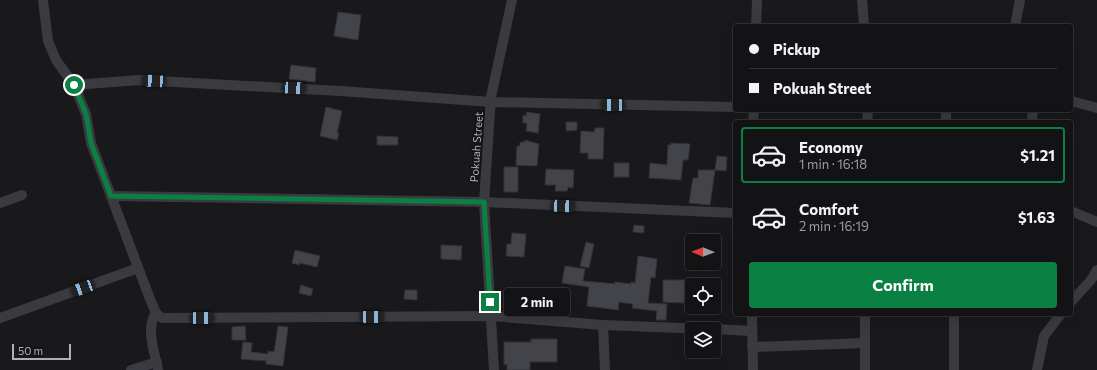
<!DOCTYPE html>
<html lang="en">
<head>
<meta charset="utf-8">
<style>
	:root { --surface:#131315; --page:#1c1c1e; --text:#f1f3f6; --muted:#9d9ea0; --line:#323234; --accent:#0b8043 }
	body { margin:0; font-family:Commissioner,sans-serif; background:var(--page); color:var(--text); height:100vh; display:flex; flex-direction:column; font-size:15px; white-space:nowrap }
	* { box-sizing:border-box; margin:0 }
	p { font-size:13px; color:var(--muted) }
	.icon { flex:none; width:22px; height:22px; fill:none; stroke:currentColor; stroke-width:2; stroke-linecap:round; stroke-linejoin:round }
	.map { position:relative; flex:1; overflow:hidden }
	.side { position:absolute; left:733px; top:120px; width:340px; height:196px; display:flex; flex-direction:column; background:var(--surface); border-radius:4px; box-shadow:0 4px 16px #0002,0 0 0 1px var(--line) }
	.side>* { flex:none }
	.guide { position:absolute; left:733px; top:24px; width:340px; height:88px; border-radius:4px; box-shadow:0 4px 16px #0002,0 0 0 1px var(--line); display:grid; align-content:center; height:88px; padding:0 16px; background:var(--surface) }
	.needle { width:26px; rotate:271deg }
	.fabs { position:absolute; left:685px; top:234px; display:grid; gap:8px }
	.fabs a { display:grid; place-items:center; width:36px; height:36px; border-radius:4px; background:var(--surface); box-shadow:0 4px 16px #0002,0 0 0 1px var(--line); font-size:20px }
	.scale { position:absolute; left:12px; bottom:10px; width:59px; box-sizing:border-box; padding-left:4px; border:2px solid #abb1bc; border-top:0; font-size:11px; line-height:14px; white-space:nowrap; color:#abb1bc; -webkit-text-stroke:3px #141417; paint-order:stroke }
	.end { position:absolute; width:18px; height:18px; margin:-9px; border:5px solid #0b8043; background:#fff; box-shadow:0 0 0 2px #fff }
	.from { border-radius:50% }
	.bubble { position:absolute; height:28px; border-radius:4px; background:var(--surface); box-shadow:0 4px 16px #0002,0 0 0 1px var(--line); font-size:13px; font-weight:700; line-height:28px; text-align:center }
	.car { position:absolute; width:12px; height:24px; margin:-12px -6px; border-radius:5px; box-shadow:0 0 3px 1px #0007; background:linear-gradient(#222 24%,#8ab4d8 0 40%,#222 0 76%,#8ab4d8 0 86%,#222 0) }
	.guide b { display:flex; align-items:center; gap:14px; height:38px; font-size:15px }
	.guide b+b { border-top:1px solid var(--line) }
	.guide i { width:10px; height:10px; background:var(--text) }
	ul { padding:7px 0 0; list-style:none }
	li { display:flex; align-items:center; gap:12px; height:56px; margin:0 8px 6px; padding:0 8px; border:2px solid transparent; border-radius:4px }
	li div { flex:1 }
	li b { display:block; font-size:15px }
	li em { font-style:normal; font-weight:700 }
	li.selected { border-color:var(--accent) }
	li>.icon { width:36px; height:36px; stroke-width:1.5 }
	.action { display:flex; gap:8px; margin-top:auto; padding:8px 16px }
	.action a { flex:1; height:46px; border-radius:4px; background:var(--accent); color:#fff; font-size:16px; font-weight:700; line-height:46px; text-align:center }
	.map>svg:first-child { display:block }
	.building { fill:#434449; stroke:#333338 }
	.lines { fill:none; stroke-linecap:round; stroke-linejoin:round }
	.minor { stroke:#3a3b41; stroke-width:10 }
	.route { stroke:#0b8043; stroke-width:5 }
	.labels { text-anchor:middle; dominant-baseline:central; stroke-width:3.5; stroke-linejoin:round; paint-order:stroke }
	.street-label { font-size:11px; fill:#abb1bc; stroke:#141417 }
</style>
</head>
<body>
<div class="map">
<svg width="1097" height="370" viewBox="0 0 1097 370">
	<rect width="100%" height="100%" fill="#19191c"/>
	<g class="building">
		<polygon points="338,12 361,15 358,40 334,36"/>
		<polygon points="291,65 316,68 315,82 289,79"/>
		<polygon points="326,107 342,111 337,133 339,133 337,140 320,136"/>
		<polygon points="526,112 540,114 538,133 526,131 527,123 523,123 523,115 527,116"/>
		<polygon points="566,122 577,122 577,130 566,131"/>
		<polygon points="595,128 604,128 603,159 588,159 588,153 580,153 581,131 594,132"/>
		<polygon points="377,136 398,137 398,145 377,145"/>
		<polygon points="525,140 539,144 537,166 516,165 517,146 520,146 520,142 525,142"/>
		<polygon points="671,143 690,144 688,160 683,160 681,180 649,178 650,163 667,165 668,145 671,145"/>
		<polygon points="717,156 727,157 726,171 715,170"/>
		<rect x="614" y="163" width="15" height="14"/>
		<rect x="504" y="167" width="14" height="25"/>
		<polygon points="546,169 574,170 573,188 568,187 567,191 555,191 556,185 545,185"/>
		<polygon points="698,170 715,170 710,205 689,203 693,178 698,178"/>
		<polygon points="634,225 644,226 644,233 633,232"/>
		<polygon points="512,233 526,234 524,257 506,256 507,244 511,244"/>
		<polygon points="586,242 594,244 589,268 580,266"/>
		<polygon points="441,245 462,246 461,260 441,259"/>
		<polygon points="295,250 320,256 317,267 300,263 299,265 292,263"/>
		<polygon points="638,256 657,259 655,278 651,277 648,303 667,304 666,320 656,320 657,311 632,308 633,304 619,302 618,310 587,306 589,287 562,283 565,266 585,269 583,281 606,283 615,284 615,282 631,284 631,282 635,283"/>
		<polygon points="663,280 685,280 684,303 663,302"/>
		<polygon points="301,285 313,289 311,296 299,293"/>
		<polygon points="405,290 417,290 417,300 404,299"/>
		<polygon points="245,326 246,340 232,340 232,327"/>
		<polygon points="278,326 288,327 283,366 266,364 266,361 241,359 243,342 252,343 251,352 268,354 268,351 274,352"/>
		<polygon points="531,339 557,339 557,362 530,362 530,370 507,370 507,364 504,365 504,342 531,342"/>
	</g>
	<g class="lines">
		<g class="minor">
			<polyline points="43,0 48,41 56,60 74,85 86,114 91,143 150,299 156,313 162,318 491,316 603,325 705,329"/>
			<polyline points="862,0 864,26"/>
			<polyline points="756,26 757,0"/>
			<polyline points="1015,26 1020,0"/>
			<polyline points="74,85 139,80 340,91 491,102 735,107"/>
			<polyline points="1071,101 1097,108"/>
			<polyline points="753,122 754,110"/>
			<polyline points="867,122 868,110"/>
			<polyline points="946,122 946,110"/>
			<polyline points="1032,122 1033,110"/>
			<polyline points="111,196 484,202 735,213"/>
			<polyline points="0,203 22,195"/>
			<polyline points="1071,211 1097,222"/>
			<polyline points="1071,302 1091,280 1097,270"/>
			<path d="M156 313C145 328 155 353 158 370"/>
			<polyline points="752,314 753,370"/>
			<polyline points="954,314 954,370"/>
			<polyline points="0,318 138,268"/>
			<polyline points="603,325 605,370"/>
			<polyline points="714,329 752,331"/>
			<polyline points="752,347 865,343"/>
			<polyline points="131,370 157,362"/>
			<polyline points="494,370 484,202 491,97 512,0"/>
			<polyline points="865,370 865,314"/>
			<polyline points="1037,370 1044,336 1061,314"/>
		</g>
	</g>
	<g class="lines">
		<polyline class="route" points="74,85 86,114 91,143 111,196 484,202 490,302"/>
	</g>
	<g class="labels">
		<g class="street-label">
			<text transform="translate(476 147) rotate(-86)">Pokuah Street</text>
		</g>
	</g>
</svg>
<div class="fabs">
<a><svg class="needle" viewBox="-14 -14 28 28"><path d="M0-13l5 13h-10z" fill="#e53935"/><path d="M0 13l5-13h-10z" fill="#9d9ea0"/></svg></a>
<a><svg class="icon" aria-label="locate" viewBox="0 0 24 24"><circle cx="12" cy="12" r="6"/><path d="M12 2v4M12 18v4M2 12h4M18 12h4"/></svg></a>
<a><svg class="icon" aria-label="layers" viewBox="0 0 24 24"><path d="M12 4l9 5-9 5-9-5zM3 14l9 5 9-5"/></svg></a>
</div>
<div class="scale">50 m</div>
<i class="end from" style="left:74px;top:85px"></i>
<i class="end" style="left:490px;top:302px"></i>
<div class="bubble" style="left:504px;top:288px;width:66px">2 min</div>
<i class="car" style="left:154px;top:81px;rotate:273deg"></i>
<i class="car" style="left:294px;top:88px;rotate:93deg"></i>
<i class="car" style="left:613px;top:105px;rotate:271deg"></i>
<i class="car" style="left:563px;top:206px;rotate:92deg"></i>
<i class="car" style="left:83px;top:288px;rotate:250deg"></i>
<i class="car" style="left:372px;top:317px;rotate:90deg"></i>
<i class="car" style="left:202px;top:318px;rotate:89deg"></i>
<div class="guide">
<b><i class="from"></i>Pickup</b>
<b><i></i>Pokuah Street</b>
</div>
<section class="side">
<ul>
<li class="selected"><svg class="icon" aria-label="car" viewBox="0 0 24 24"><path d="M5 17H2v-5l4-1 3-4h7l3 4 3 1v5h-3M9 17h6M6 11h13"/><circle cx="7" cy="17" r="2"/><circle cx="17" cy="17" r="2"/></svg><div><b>Economy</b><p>1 min · 16:18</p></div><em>$1.21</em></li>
<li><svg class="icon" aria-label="car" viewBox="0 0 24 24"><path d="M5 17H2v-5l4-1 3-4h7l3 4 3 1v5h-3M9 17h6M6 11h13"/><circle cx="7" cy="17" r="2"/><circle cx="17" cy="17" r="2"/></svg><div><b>Comfort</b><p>2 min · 16:19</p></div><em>$1.63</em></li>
</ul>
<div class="action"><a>Confirm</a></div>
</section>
</div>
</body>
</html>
